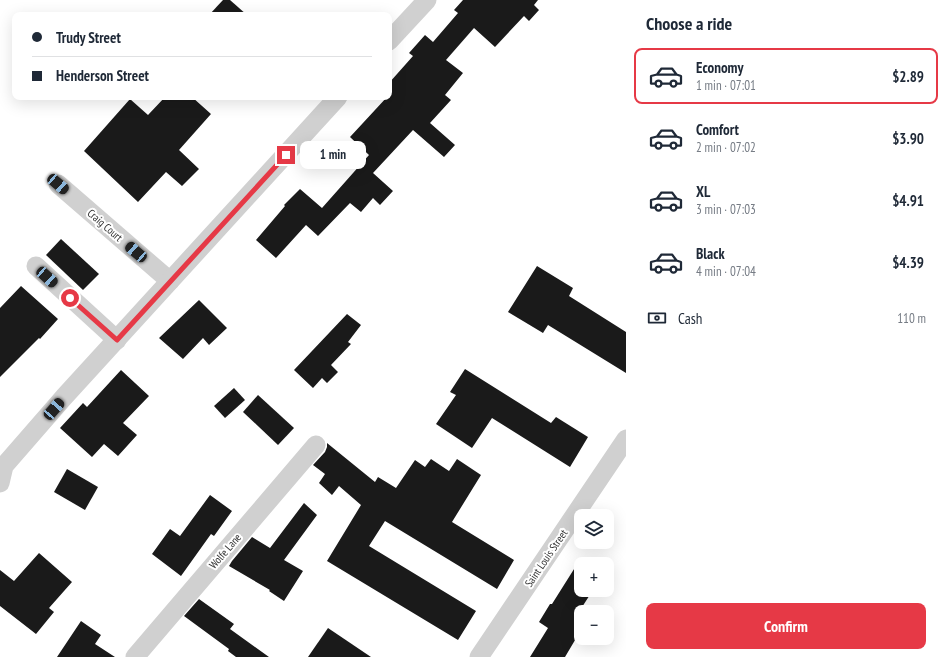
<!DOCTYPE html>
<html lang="en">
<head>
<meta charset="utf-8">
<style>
	:root { --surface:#fff; --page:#f6f6f7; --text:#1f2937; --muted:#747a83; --line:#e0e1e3; --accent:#e63946 }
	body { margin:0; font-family:"PT Sans Narrow",sans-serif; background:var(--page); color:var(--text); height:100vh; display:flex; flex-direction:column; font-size:15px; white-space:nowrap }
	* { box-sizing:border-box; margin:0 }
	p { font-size:13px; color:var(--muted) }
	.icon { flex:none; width:22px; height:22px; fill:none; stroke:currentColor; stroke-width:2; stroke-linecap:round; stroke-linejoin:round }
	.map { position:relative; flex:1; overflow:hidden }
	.side { display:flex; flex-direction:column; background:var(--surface); width:320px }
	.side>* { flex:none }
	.banner { position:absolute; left:12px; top:12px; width:380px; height:88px; border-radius:8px; box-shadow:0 4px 16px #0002; display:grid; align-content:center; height:88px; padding:0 20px; background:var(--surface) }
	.tools { position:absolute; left:574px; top:509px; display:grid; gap:8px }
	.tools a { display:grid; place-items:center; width:40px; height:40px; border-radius:8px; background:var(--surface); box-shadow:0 4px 16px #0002; font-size:20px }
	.end { position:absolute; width:18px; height:18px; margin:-9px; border:5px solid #e63946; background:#fff; box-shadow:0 0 0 2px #fff }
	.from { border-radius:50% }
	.bubble { position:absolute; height:28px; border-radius:8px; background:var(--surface); box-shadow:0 4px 16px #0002; font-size:13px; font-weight:800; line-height:28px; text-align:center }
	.car { position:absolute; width:12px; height:24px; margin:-12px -6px; border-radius:5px; box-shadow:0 0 3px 1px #0007; background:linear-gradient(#222 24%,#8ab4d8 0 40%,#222 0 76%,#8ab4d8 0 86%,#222 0) }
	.banner b { display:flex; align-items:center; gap:14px; height:38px; font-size:15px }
	.banner b+b { border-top:1px solid var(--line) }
	.banner i { width:10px; height:10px; background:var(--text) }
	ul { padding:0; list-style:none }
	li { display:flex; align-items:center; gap:12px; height:56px; margin:0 8px 6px; padding:0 12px; border:2px solid transparent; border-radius:8px }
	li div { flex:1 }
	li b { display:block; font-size:15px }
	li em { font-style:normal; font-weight:800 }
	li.active { border-color:var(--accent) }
	li>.icon { width:36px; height:36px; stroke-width:1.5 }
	h2 { padding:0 20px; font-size:18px; line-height:48px }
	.pay { display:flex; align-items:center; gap:10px; height:44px; padding:0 20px; font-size:15px }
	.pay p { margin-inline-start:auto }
	.cta { display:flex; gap:8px; margin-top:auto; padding:8px 20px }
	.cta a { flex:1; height:46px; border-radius:8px; background:var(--accent); color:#fff; font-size:16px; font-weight:800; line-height:46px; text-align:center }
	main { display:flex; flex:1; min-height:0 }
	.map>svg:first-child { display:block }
	.building { fill:#1a1a1a }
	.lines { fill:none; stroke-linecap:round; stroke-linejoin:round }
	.street { stroke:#d0d0d0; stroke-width:19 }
	.route { stroke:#e63946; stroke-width:5 }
	.labels { text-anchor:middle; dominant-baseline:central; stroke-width:4; stroke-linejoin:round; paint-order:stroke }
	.street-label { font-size:11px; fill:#333; stroke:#fff }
</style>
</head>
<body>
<main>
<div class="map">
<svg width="626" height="657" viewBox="0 0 626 657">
	<rect width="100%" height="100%" fill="#fff"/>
	<g class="building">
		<polygon points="223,0 230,0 247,15 209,15"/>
		<polygon points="463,0 538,0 534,5 539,10 529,21 524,16 495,47 474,28 446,60 463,73 445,95 451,100 430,123 455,145 444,157 413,130 373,173 393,191 380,205 373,198 361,212 350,203 318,236 306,225 276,258 256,240 285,206 284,205 300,189 322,208 369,155 350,137 387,97 389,97 389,83 413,56 409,53 425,35 433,42 458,13 454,10"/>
		<polygon points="165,97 192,97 211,114 179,150 199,169 182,186 166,172 138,202 84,151 130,99 148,115"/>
		<polygon points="61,239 99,274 83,290 46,255"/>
		<polygon points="537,266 573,288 569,296 626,332 626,373 548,325 543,333 508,312"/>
		<polygon points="21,286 58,319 40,339 39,338 0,377 0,308"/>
		<polygon points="199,300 227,328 209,345 203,338 183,359 159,338"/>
		<polygon points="347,314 361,325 348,342 351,344 331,365 338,372 327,383 322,378 313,388 294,370"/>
		<polygon points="465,369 551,423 556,417 588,437 570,467 492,418 472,448 436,424 456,395 450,392"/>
		<polygon points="121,370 149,396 123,423 137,435 118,456 104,444 92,457 60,428 83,403 87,407"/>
		<polygon points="234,388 245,400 225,418 214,406"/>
		<polygon points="258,395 294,428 278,445 243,412"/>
		<polygon points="327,443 375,482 378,477 396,488 415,460 425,467 431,459 449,471 457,459 481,475 452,522 514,560 497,589 385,521 369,546 476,611 458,640 327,561 361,505 339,486 332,495 319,483 325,474 313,465 325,452 327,447"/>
		<polygon points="67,469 98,487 85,510 54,492"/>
		<polygon points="210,495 232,511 214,536 211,534 181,576 152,554 170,529 180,536"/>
		<polygon points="304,503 317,515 284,560 303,571 284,601 269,591 270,590 229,566 232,561 252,537 270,548"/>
		<polygon points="39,553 72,582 49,608 54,612 36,634 0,606 0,570 14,581"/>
		<polygon points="581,558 591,564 581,564 581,590 593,590 575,618 581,622 581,630 565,657 530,657 548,628 539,622 550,604 552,604"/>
		<polygon points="199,599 234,624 230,629 269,657 236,657 228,651 229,649 184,616"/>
		<polygon points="81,621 101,635 95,644 115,657 57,657"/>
		<polygon points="328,628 371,657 308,657"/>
	</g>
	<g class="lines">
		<g class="street">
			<polyline points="389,41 427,0"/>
			<polyline points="58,184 170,281"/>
			<polyline points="36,266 117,340"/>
			<polyline points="0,483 4,466 64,397 338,97"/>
			<polyline points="135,657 316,445"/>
			<polyline points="479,657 626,439"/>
		</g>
	</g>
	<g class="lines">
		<polyline class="route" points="70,298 117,340 286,155"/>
	</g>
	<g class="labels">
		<g class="street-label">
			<text transform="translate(105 225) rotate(41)">Craig Court</text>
			<text transform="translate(225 551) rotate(-49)">Wolfe Lane</text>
			<text transform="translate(546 558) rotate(-56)">Saint Louis Street</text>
		</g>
	</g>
</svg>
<div class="tools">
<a><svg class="icon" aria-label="layers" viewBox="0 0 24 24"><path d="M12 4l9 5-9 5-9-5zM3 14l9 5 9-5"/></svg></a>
<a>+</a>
<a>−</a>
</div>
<i class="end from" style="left:70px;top:298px"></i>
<i class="end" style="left:286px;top:155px"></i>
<div class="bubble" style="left:300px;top:141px;width:66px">1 min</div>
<i class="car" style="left:58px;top:184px;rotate:131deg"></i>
<i class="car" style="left:136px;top:252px;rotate:311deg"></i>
<i class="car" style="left:47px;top:277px;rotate:132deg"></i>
<i class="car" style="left:54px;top:409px;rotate:41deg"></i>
<div class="banner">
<b><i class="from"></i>Trudy Street</b>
<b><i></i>Henderson Street</b>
</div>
</div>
<section class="side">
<h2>Choose a ride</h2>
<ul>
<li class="active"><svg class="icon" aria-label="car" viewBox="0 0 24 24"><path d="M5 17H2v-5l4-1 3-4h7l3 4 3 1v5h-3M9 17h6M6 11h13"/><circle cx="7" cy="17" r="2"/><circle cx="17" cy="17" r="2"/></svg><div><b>Economy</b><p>1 min · 07:01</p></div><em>$2.89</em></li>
<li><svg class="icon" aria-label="car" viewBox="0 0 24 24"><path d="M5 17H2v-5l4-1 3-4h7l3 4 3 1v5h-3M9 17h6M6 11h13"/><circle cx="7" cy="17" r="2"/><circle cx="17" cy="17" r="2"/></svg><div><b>Comfort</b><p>2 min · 07:02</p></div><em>$3.90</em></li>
<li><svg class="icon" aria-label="car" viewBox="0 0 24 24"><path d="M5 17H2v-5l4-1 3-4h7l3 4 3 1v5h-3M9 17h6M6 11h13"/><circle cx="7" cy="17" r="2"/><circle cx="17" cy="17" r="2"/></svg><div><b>XL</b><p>3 min · 07:03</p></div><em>$4.91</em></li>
<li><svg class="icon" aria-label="car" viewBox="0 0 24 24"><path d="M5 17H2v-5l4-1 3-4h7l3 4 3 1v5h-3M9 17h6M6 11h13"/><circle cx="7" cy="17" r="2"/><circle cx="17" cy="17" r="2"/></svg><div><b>Black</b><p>4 min · 07:04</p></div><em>$4.39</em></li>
</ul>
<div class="pay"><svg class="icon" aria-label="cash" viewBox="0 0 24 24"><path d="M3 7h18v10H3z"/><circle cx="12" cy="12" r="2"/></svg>Cash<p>110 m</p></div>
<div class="cta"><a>Confirm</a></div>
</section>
</main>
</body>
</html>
